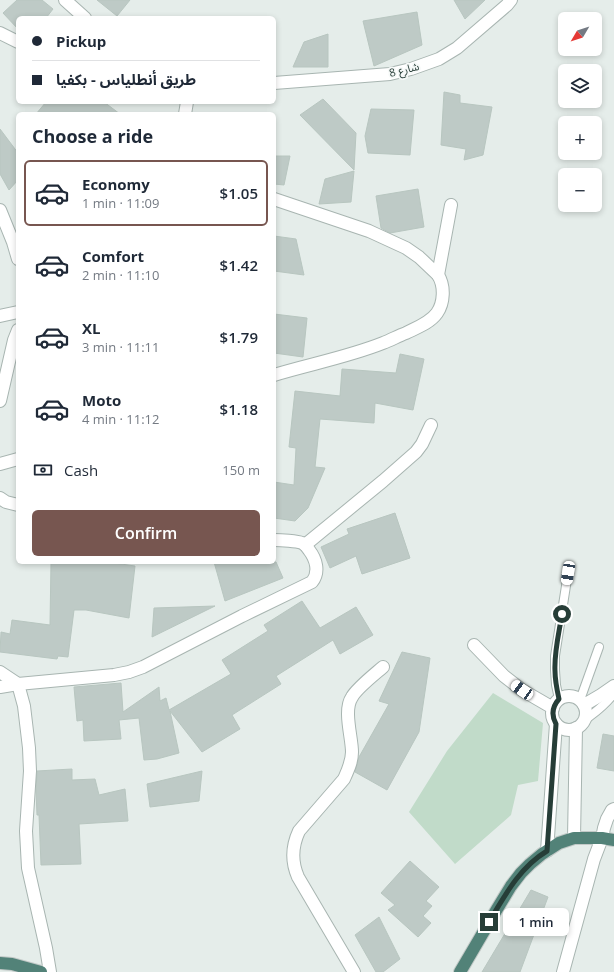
<!DOCTYPE html>
<html lang="en">
<head>
<meta charset="utf-8">
<style>
	:root { --surface:#fff; --page:#f6f6f7; --text:#1f2937; --muted:#747a83; --line:#e0e1e3; --accent:#775650 }
	body { margin:0; font-family:"Open Sans","Noto Sans Arabic",sans-serif; background:var(--page); color:var(--text); height:100vh; display:flex; flex-direction:column; font-size:15px; white-space:nowrap }
	* { box-sizing:border-box; margin:0 }
	p { font-size:13px; color:var(--muted) }
	.icon { flex:none; width:22px; height:22px; fill:none; stroke:currentColor; stroke-width:2; stroke-linecap:round; stroke-linejoin:round }
	.map { position:relative; flex:1; overflow:hidden }
	.details { position:absolute; left:16px; top:112px; width:260px; height:452px; display:flex; flex-direction:column; background:var(--surface); border-radius:6px; box-shadow:0 2px 6px #0003 }
	.details>* { flex:none }
	.banner { position:absolute; left:16px; top:16px; width:260px; height:88px; border-radius:6px; box-shadow:0 2px 6px #0003; display:grid; align-content:center; height:88px; padding:0 16px; background:var(--surface) }
	.needle { width:26px; rotate:231deg }
	.fabs { position:absolute; left:558px; top:12px; display:grid; gap:8px }
	.fabs a { display:grid; place-items:center; width:44px; height:44px; border-radius:6px; background:var(--surface); box-shadow:0 2px 6px #0003; font-size:20px }
	.end { position:absolute; width:18px; height:18px; margin:-9px; border:5px solid #263d37; background:#fff; box-shadow:0 0 0 2px #fff }
	.from { border-radius:50% }
	.bubble { position:absolute; height:28px; border-radius:6px; background:var(--surface); box-shadow:0 2px 6px #0003; font-size:13px; font-weight:600; line-height:28px; text-align:center }
	.car { position:absolute; width:12px; height:24px; margin:-12px -6px; border-radius:5px; box-shadow:0 0 3px 1px #0007; background:linear-gradient(#fff 24%,#345 0 40%,#fff 0 76%,#345 0 86%,#fff 0) }
	.banner b { display:flex; align-items:center; gap:14px; height:38px; font-size:15px }
	.banner b+b { border-top:1px solid var(--line) }
	.banner i { width:10px; height:10px; background:var(--text) }
	ul { padding:0; list-style:none }
	li { display:flex; align-items:center; gap:12px; height:66px; margin:0 8px 6px; padding:0 8px; border:2px solid transparent; border-radius:6px }
	li div { flex:1 }
	li b { display:block; font-size:15px }
	li em { font-style:normal; font-weight:600 }
	li.selected { border-color:var(--accent) }
	li>.icon { width:36px; height:36px; stroke-width:1.5 }
	h2 { padding:0 16px; font-size:18px; line-height:48px }
	.pay { display:flex; align-items:center; gap:10px; height:44px; padding:0 16px; font-size:15px }
	.pay p { margin-inline-start:auto }
	.cta { display:flex; gap:8px; margin-top:auto; padding:8px 16px }
	.cta a { flex:1; height:46px; border-radius:6px; background:var(--accent); color:#fff; font-size:16px; font-weight:600; line-height:46px; text-align:center }
	.map>svg:first-child { display:block }
	.green { fill:#c1dbc9 }
	.building { fill:#becac6; stroke:#b8c6c0 }
	.lines { fill:none; stroke-linecap:round; stroke-linejoin:round }
	.service-casing { stroke:#a8b5b1; stroke-width:10 }
	.minor-casing { stroke:#a8b5b1; stroke-width:14 }
	.trunk-casing { stroke:#c2c9c7; stroke-width:14 }
	.service { stroke:#fff; stroke-width:8 }
	.minor { stroke:#fff; stroke-width:12 }
	.trunk { stroke:#528278; stroke-width:12 }
	.route { stroke:#263d37; stroke-width:5 }
	.labels { text-anchor:middle; dominant-baseline:central; stroke-width:3.5; stroke-linejoin:round; paint-order:stroke }
	.street-label { font-size:11px; fill:#263d37; stroke:#f6f9f8 }
</style>
</head>
<body>
<div class="map">
<svg width="614" height="972" viewBox="0 0 614 972">
	<rect width="100%" height="100%" fill="#e5edea"/>
	<polygon class="green" points="493,693 543,723 538,781 518,785 511,815 455,864 409,812 447,751"/>
	<g class="building">
		<polygon points="17,0 42,0 53,9 46,18 18,18 18,29 3,13"/>
		<polygon points="97,0 130,0 117,16"/>
		<polygon points="454,0 485,0 465,19"/>
		<polygon points="417,12 422,45 374,66 363,21"/>
		<polygon points="328,34 328,67 293,67 304,42"/>
		<polygon points="444,92 460,95 460,103 492,107 483,155 464,160 466,149 441,145"/>
		<polygon points="323,99 356,133 354,170 300,115"/>
		<polygon points="46,102 104,102 120,114 36,114"/>
		<polygon points="371,109 414,110 410,155 368,153 365,136"/>
		<polygon points="0,129 18,153 18,180 9,190 0,174"/>
		<polygon points="274,156 290,156 284,185 274,184"/>
		<polygon points="354,171 351,202 319,204 325,179"/>
		<polygon points="418,189 424,227 390,233 381,228 376,196"/>
		<polygon points="274,236 296,239 304,275 274,271"/>
		<polygon points="274,314 307,318 303,357 274,353"/>
		<polygon points="400,354 424,359 413,410 375,403 374,423 320,419 315,467 325,468 308,508 295,521 274,518 274,482 294,485 296,448 289,447 295,391 340,396 342,369 396,373"/>
		<polygon points="395,513 410,558 362,574 356,556 330,568 321,547 349,534 347,529"/>
		<polygon points="51,562 107,562 135,566 129,618 86,610 74,610 68,657 58,656 57,659 0,652 1,632 10,634 12,620 50,625"/>
		<polygon points="214,562 276,562 283,578 225,601"/>
		<polygon points="302,601 320,628 356,607 373,635 340,654 333,640 276,676 281,684 232,715 240,729 202,752 170,711 179,753 157,759 144,760 139,718 119,720 121,739 84,741 83,720 77,721 74,687 121,683 123,712 159,687 160,701 166,698 169,710 231,674 222,660 268,631 264,625"/>
		<polygon points="215,606 152,637 154,608"/>
		<polygon points="402,652 430,658 419,732 387,790 355,772 359,757 389,704 379,701"/>
		<polygon points="603,734 614,736 614,771 597,768"/>
		<polygon points="72,769 72,780 95,779 99,795 125,789 128,821 79,824 81,864 41,865 39,815 37,815 36,791 37,771"/>
		<polygon points="202,771 199,801 150,807 147,784"/>
		<polygon points="410,861 439,887 426,901 432,906 423,916 431,923 418,937 388,910 395,905 381,893"/>
		<polygon points="531,890 548,897 520,972 482,972"/>
		<polygon points="379,917 400,959 383,972 376,972 355,935"/>
	</g>
	<g class="lines">
		<defs>
			<g id="service">
				<polyline points="559,699 556,685 555,670 555,656 568,573"/>
				<polyline points="580,700 599,647"/>
				<path d="M584 721C595 712 606 705 614 693"/>
			</g>
			<g id="minor">
				<polyline points="65,0 85,18"/>
				<polyline points="0,33 18,42"/>
				<polyline points="274,83 390,74 411,69 439,59 457,48 507,5 511,0"/>
				<polyline points="185,114 187,102"/>
				<path d="M274 199 369 231 406 248 419 257 438 275C445 286 444 303 437 313 430 323 416 328 406 333 398 336 391 340 383 343 348 357 310 364 274 375"/>
				<polyline points="0,210 13,242 18,259"/>
				<polyline points="438,275 451,205"/>
				<polyline points="0,316 18,312"/>
				<polyline points="0,401 14,340 18,330"/>
				<polyline points="0,464 18,459"/>
				<polyline points="0,498 6,502 18,505"/>
				<polyline points="305,545 383,481 416,452 422,444 431,425"/>
				<polyline points="474,645 504,676 522,690 553,708"/>
				<polyline points="0,672 18,684 24,706 29,748 30,771 26,831 28,868 46,948 50,972"/>
				<path d="M0 687 18 684 114 675 129 672 143 667 242 616 312 582C320 572 316 559 309 550 307 547 305 544 302 543 297 541 281 540 274 540"/>
				<circle cx="569" cy="713" r="17"/>
				<polyline points="584,705 601,695 614,686"/>
				<polyline points="574,838 576,728"/>
				<polyline points="547,851 556,724"/>
				<path d="M354 972 298 877C291 861 292 846 299 831L344 779C348 770 352 762 352 752 352 737 343 710 352 697 357 688 375 674 383 667"/>
				<polyline points="563,972 594,859 602,838 604,828 607,819 612,810 614,809"/>
			</g>
			<g id="trunk">
				<polyline points="0,963 12,964 41,972"/>
				<polyline points="460,972 497,909 511,886 521,873 530,864 542,854 559,843 574,838 602,838 614,840"/>
			</g>
		</defs>
		<use href="#service" class="service-casing"/>
		<use href="#minor" class="minor-casing"/>
		<use href="#trunk" class="trunk-casing"/>
		<use href="#service" class="service"/>
		<use href="#minor" class="minor"/>
		<use href="#trunk" class="trunk"/>
	</g>
	<g class="lines">
		<path class="route" d="M489 922C505 895 520 867 547 851L556 724C551 715 552 707 559 699 557 690 555 680 555 671 554 652 559 633 562 614"/>
	</g>
	<g class="labels">
		<g class="street-label">
			<text transform="translate(404 69) rotate(-14)">شارع 8</text>
		</g>
	</g>
</svg>
<div class="fabs">
<a><svg class="needle" viewBox="-14 -14 28 28"><path d="M0-13l5 13h-10z" fill="#e53935"/><path d="M0 13l5-13h-10z" fill="#747a83"/></svg></a>
<a><svg class="icon" aria-label="layers" viewBox="0 0 24 24"><path d="M12 4l9 5-9 5-9-5zM3 14l9 5 9-5"/></svg></a>
<a>+</a>
<a>−</a>
</div>
<i class="end from" style="left:562px;top:614px"></i>
<i class="end" style="left:489px;top:922px"></i>
<div class="bubble" style="left:503px;top:908px;width:66px">1 min</div>
<i class="car" style="left:568px;top:573px;rotate:189deg"></i>
<i class="car" style="left:522px;top:690px;rotate:305deg"></i>
<div class="banner">
<b><i class="from"></i>Pickup</b>
<b><i></i>طريق أنطلياس - بكفيا</b>
</div>
<section class="details">
<h2>Choose a ride</h2>
<ul>
<li class="selected"><svg class="icon" aria-label="car" viewBox="0 0 24 24"><path d="M5 17H2v-5l4-1 3-4h7l3 4 3 1v5h-3M9 17h6M6 11h13"/><circle cx="7" cy="17" r="2"/><circle cx="17" cy="17" r="2"/></svg><div><b>Economy</b><p>1 min · 11:09</p></div><em>$1.05</em></li>
<li><svg class="icon" aria-label="car" viewBox="0 0 24 24"><path d="M5 17H2v-5l4-1 3-4h7l3 4 3 1v5h-3M9 17h6M6 11h13"/><circle cx="7" cy="17" r="2"/><circle cx="17" cy="17" r="2"/></svg><div><b>Comfort</b><p>2 min · 11:10</p></div><em>$1.42</em></li>
<li><svg class="icon" aria-label="car" viewBox="0 0 24 24"><path d="M5 17H2v-5l4-1 3-4h7l3 4 3 1v5h-3M9 17h6M6 11h13"/><circle cx="7" cy="17" r="2"/><circle cx="17" cy="17" r="2"/></svg><div><b>XL</b><p>3 min · 11:11</p></div><em>$1.79</em></li>
<li><svg class="icon" aria-label="car" viewBox="0 0 24 24"><path d="M5 17H2v-5l4-1 3-4h7l3 4 3 1v5h-3M9 17h6M6 11h13"/><circle cx="7" cy="17" r="2"/><circle cx="17" cy="17" r="2"/></svg><div><b>Moto</b><p>4 min · 11:12</p></div><em>$1.18</em></li>
</ul>
<div class="pay"><svg class="icon" aria-label="cash" viewBox="0 0 24 24"><path d="M3 7h18v10H3z"/><circle cx="12" cy="12" r="2"/></svg>Cash<p>150 m</p></div>
<div class="cta"><a>Confirm</a></div>
</section>
</div>
</body>
</html>
